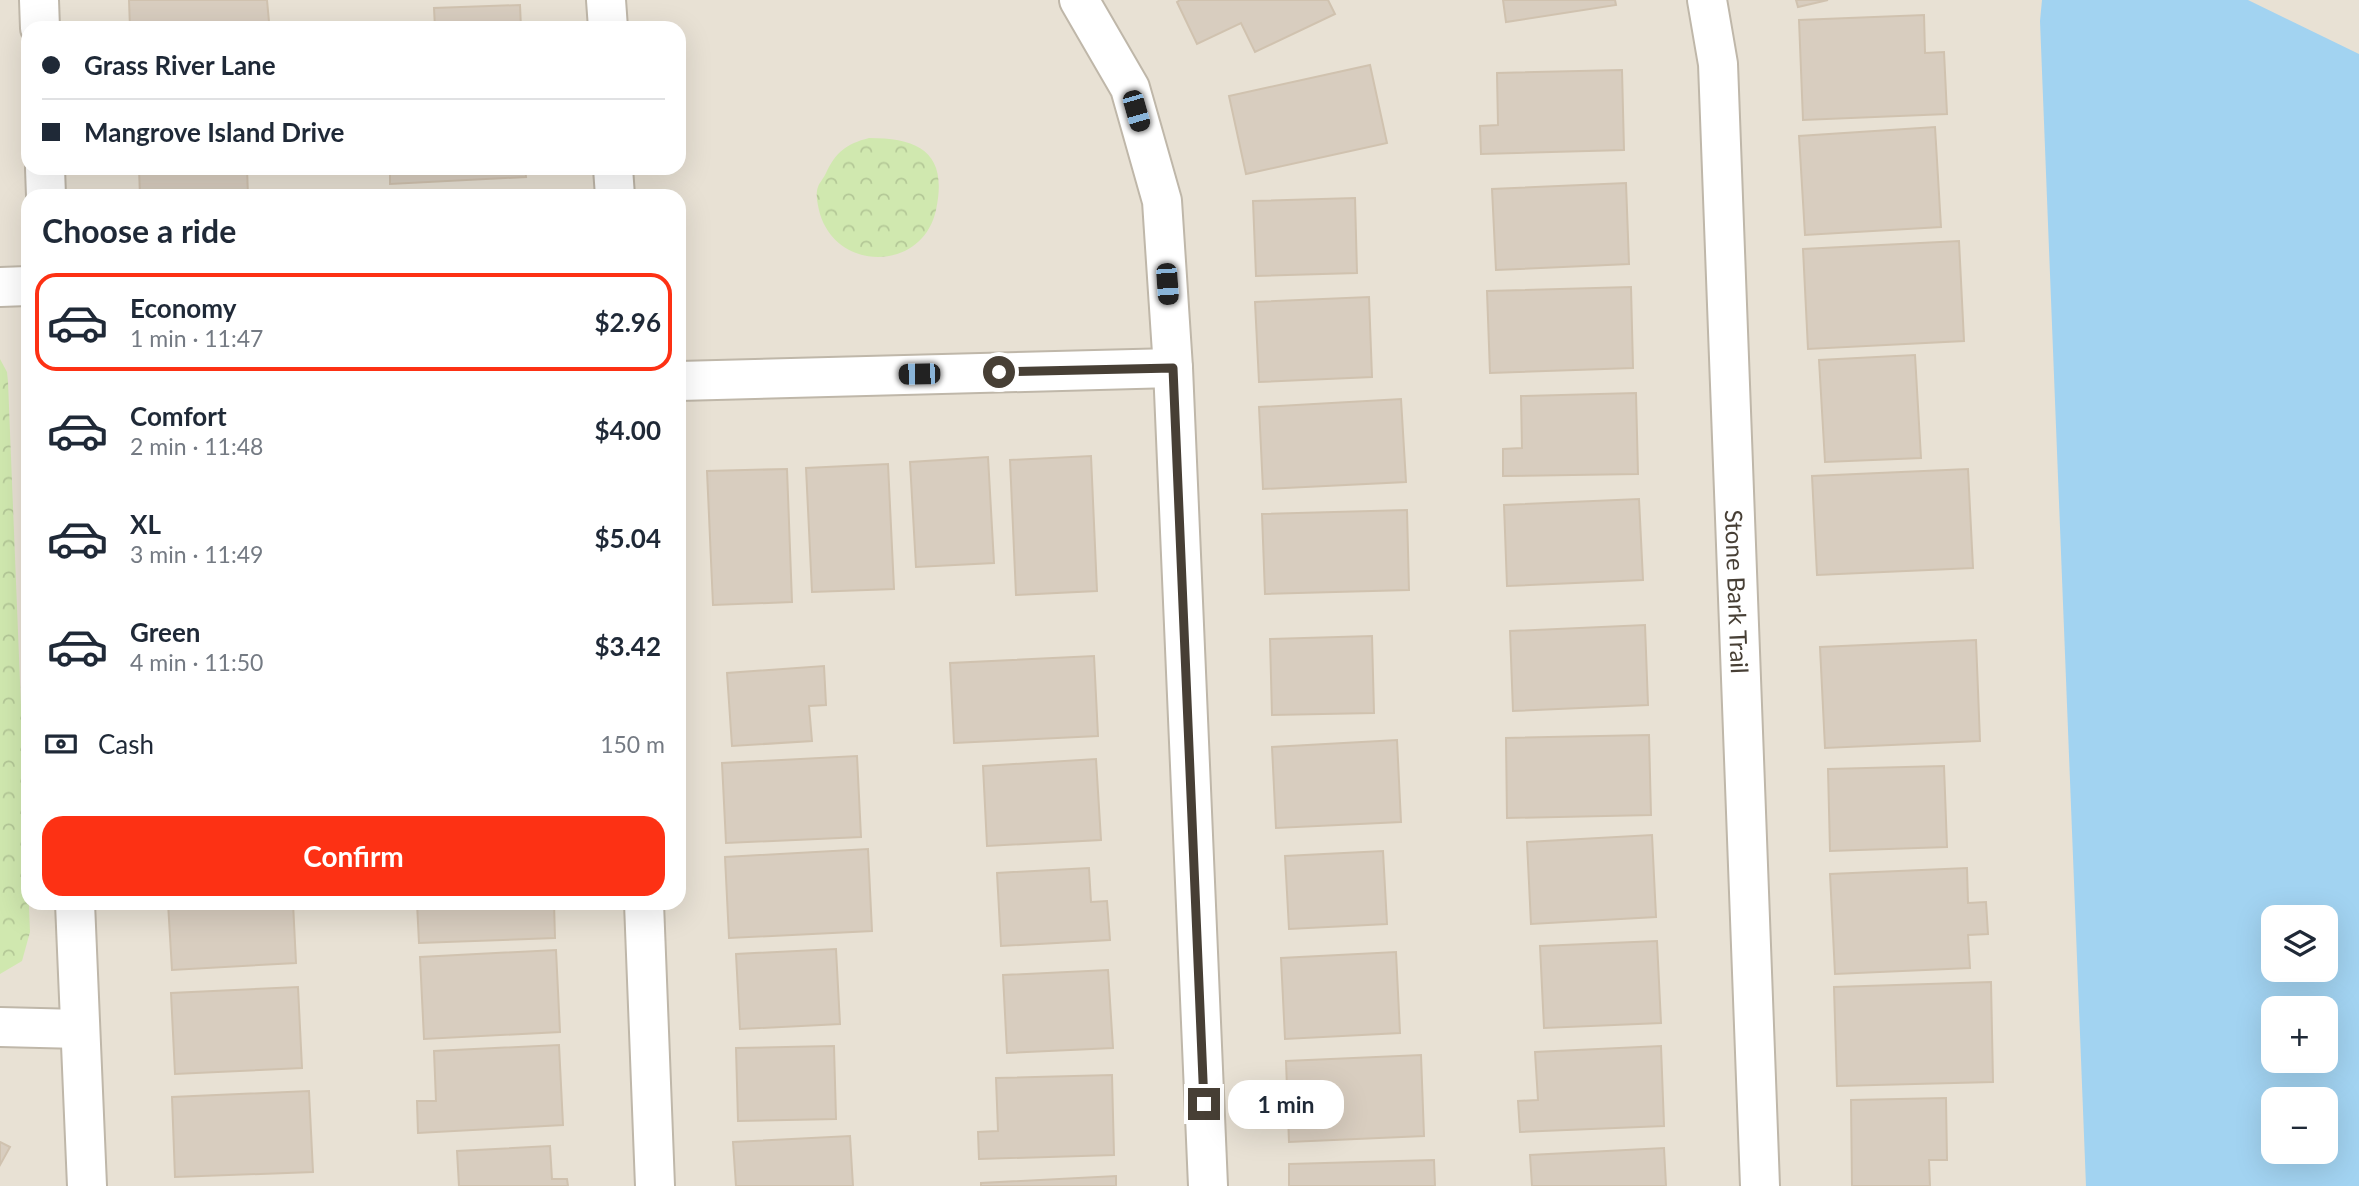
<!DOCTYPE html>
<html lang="en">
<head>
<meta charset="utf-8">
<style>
	:root { --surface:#fff; --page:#f2f2f3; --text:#1f2937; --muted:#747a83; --line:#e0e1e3; --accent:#fd3114 }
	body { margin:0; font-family:Lato,sans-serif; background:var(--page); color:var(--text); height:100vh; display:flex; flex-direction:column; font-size:26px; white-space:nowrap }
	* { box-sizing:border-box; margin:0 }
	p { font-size:23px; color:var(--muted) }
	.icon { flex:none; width:38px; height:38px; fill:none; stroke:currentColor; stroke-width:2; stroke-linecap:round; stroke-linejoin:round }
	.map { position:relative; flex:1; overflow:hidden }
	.drawer { position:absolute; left:21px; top:189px; width:665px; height:721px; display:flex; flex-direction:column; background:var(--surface); border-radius:21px; box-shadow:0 7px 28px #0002 }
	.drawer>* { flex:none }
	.top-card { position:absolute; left:21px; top:21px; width:665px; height:154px; border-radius:21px; box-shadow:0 7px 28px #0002; display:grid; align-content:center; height:154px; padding:0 21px; background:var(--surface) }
	.buttons { position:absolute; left:2261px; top:905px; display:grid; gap:14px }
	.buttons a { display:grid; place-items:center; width:77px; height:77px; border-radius:14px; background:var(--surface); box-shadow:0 7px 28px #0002; font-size:35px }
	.end { position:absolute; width:32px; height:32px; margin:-16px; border:9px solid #473f35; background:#fff; box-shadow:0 0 0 4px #fff }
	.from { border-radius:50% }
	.bubble { position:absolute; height:49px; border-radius:21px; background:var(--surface); box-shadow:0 7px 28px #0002; font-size:23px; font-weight:700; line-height:49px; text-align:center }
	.car { position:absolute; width:21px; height:42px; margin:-21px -10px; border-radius:9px; box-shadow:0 0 5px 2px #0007; background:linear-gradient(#222 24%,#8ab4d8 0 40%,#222 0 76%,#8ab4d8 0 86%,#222 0) }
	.top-card b { display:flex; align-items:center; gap:24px; height:66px; font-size:26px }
	.top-card b+b { border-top:2px solid var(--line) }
	.top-card i { width:18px; height:18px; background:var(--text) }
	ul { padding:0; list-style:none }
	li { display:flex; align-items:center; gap:21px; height:98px; margin:0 14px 10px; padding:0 7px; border:4px solid transparent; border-radius:21px }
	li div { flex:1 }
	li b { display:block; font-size:26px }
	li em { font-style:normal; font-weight:700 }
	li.selected { border-color:var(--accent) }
	li>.icon { width:63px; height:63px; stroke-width:1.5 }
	h2 { padding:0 21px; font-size:32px; line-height:84px }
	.pay { display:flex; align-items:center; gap:18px; height:77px; padding:0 21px; font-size:26px }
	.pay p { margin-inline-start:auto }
	.action { display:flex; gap:14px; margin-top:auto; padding:14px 21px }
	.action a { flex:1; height:80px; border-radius:21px; background:var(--accent); color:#fff; font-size:28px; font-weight:700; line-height:80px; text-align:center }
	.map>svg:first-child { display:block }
	.residential { fill:#e8e1d4; fill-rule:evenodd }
	.park { fill:url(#park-crowns) }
	.water { fill:#a2d3f1; fill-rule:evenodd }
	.building { fill:#d8cdbf; stroke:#d0c2af; stroke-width:2 }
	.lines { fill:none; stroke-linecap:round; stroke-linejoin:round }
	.minor-casing { stroke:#bfb7a9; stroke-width:42 }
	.minor { stroke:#fff; stroke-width:38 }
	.route { stroke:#473f35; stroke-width:9 }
	.labels { text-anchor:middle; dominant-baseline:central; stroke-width:7; stroke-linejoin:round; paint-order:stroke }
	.street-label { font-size:24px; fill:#473f35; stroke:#fff }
</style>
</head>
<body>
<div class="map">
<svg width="2359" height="1186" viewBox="0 0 2359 1186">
	<defs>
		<pattern id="park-crowns" width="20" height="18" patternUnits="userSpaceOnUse" patternTransform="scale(1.75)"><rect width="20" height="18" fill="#d0e8af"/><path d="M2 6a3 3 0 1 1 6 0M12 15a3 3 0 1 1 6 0" fill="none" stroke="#b4c897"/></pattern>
	</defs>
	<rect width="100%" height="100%" fill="#f3efe7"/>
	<path class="residential" d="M0 0H2359V1186H0ZM28 28H679V168H28ZM28 196H679V903H28ZM2273 917H2326V970H2273ZM2273 1008H2326V1060H2273ZM2273 1099H2326V1152H2273Z"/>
	<g class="park">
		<path d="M869 138C921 138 948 154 936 210 923 271 838 273 820 214 818 206 815 195 818 187 819 183 824 178 826 173 836 152 846 144 869 138Z"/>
		<polygon points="0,359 7,372 8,382 30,932 22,961 0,974"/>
	</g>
	<path class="water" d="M2042 0H2248L2359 54V1186H2086L2040 21ZM2273 917H2326V970H2273ZM2273 1008H2326V1060H2273ZM2273 1099H2326V1152H2273Z"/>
	<g class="building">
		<polygon points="129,0 267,0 269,22 130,28"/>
		<polygon points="1180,0 1328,0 1335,14 1255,52 1241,23 1197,44 1177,2"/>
		<polygon points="1503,0 1615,0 1616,5 1506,22"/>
		<polygon points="1796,0 1828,0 1798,7"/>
		<polygon points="520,5 521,28 435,28 434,8"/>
		<polygon points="1924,15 1925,53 1944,52 1947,114 1803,120 1799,20"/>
		<polygon points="1370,65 1387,143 1246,174 1229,96"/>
		<polygon points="1622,70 1624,150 1481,154 1480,126 1498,125 1497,73"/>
		<polygon points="1935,127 1941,227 1805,235 1799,136"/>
		<polygon points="139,168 247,168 248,196 140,196"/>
		<polygon points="390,168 525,168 526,177 390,184"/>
		<polygon points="1626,183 1629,264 1496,270 1492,189"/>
		<polygon points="525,191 526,196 429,196"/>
		<polygon points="1355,198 1357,273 1256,276 1253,201"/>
		<polygon points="1959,241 1964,341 1808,349 1803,249"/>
		<polygon points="1631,287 1633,368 1490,373 1487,291"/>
		<polygon points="1369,297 1372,377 1259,382 1255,302"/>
		<polygon points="1915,355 1921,458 1825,462 1819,360"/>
		<polygon points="1636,393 1638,474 1503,476 1503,449 1522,448 1521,396"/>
		<polygon points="1401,399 1406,482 1263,489 1259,407"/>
		<polygon points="1091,456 1097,591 1016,595 1010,460"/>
		<polygon points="988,457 994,563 916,567 910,462"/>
		<polygon points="888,464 894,589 812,592 806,468"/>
		<polygon points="787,469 792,602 713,605 707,471"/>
		<polygon points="1968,469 1973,568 1817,575 1812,476"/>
		<polygon points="1639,499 1643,580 1507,586 1504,505"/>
		<polygon points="1407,510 1409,590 1265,594 1262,514"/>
		<polygon points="1645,625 1648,705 1513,711 1510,631"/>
		<polygon points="1372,636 1374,713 1272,715 1270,639"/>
		<polygon points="1976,640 1980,741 1825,748 1820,647"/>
		<polygon points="1094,656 1098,736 954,743 950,663"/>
		<polygon points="824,666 826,705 809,706 812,741 732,746 727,673"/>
		<polygon points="1649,735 1651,815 1507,818 1506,738"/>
		<polygon points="1397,740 1401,822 1276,828 1272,747"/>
		<polygon points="857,756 861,837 726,843 722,763"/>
		<polygon points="1096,759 1101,840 987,846 983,766"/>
		<polygon points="1944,766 1947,847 1830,851 1828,769"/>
		<polygon points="1652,835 1656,917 1531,924 1527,842"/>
		<polygon points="868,849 872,931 729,938 725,857"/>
		<polygon points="1383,851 1387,924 1289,929 1285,856"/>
		<polygon points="1089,868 1091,902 1107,901 1110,940 1001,946 997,873"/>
		<polygon points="1967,868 1968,903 1986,902 1988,934 1968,935 1970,968 1835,974 1830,874"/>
		<polygon points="168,903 293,903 296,963 172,970"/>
		<polygon points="417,903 554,903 555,938 419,943"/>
		<polygon points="1657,941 1661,1023 1544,1028 1540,946"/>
		<polygon points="836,949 840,1024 740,1029 736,954"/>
		<polygon points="556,950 560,1032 424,1039 420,957"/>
		<polygon points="1396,952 1400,1033 1285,1039 1281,958"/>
		<polygon points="1108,970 1113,1048 1007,1053 1003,975"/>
		<polygon points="1991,982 1993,1082 1837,1086 1834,987"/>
		<polygon points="298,987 302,1068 175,1074 171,993"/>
		<polygon points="559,1045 563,1125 418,1133 417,1101 436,1101 434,1051"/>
		<polygon points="834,1046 836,1119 738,1121 736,1048"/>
		<polygon points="1661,1046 1664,1126 1520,1132 1518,1101 1538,1100 1535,1052"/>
		<polygon points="1421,1055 1424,1136 1289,1142 1286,1061"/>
		<polygon points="1112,1075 1114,1155 979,1159 978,1132 998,1131 996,1078"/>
		<polygon points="309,1091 313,1172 175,1177 172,1097"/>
		<polygon points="1946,1098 1947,1160 1929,1160 1930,1186 1852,1186 1851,1100"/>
		<polygon points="850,1136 853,1186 736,1186 733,1142"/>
		<polygon points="0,1142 10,1147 0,1165"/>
		<polygon points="550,1146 552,1179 567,1179 568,1186 459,1186 457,1151"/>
		<polygon points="1664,1148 1666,1186 1532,1186 1530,1155"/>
		<polygon points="1434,1160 1435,1186 1289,1186 1289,1164"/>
		<polygon points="1116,1176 1116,1186 981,1186 981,1183"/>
	</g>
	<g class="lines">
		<defs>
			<g id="minor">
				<polyline points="39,0 40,28"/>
				<polyline points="606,0 608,28"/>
				<polyline points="1079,0 1130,88 1162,201 1173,368 1208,1186"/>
				<path id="s1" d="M1707 0 1718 64 1760 1186"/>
				<polyline points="45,168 46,196"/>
				<polyline points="613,168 615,196"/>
				<polyline points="0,287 28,286"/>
				<polyline points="679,381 1173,368"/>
				<polyline points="75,903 87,1186"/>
				<polyline points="644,903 655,1186"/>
				<polyline points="0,1027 80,1029"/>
			</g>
		</defs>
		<use href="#minor" class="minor-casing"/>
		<use href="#minor" class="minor"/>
	</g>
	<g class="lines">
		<polyline class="route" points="999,372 1173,368 1204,1104"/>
	</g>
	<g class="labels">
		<g class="street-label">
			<text stroke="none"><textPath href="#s1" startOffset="593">Stone Bark Trail</textPath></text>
		</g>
	</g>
</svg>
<div class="buttons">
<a><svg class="icon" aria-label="layers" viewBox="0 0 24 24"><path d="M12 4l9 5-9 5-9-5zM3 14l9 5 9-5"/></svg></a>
<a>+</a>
<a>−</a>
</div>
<i class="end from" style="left:999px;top:372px"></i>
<i class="end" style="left:1204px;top:1104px"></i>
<div class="bubble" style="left:1228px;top:1080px;width:116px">1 min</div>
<i class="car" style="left:1136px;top:111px;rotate:164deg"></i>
<i class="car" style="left:1167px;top:284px;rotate:176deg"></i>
<i class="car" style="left:919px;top:374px;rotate:269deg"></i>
<div class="top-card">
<b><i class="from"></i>Grass River Lane</b>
<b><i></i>Mangrove Island Drive</b>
</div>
<section class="drawer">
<h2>Choose a ride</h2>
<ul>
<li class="selected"><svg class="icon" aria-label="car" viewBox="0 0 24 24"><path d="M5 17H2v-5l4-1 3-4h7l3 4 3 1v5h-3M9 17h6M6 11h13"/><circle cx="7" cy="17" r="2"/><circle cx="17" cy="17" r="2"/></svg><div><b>Economy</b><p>1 min · 11:47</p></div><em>$2.96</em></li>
<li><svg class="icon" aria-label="car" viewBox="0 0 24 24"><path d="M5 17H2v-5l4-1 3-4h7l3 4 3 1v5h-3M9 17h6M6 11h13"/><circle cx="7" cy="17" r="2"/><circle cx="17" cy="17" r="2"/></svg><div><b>Comfort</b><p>2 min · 11:48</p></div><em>$4.00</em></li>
<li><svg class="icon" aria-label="car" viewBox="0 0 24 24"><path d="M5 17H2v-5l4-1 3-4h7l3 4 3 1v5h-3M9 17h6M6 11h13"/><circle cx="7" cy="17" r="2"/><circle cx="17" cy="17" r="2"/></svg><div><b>XL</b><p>3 min · 11:49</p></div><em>$5.04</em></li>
<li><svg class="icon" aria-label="car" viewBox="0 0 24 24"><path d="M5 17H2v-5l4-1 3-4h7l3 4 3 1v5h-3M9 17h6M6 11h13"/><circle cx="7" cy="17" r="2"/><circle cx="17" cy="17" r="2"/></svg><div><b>Green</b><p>4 min · 11:50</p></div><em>$3.42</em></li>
</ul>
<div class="pay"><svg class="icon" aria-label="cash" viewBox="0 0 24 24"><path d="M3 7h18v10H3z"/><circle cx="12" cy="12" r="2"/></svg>Cash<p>150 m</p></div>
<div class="action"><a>Confirm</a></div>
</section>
</div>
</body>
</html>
